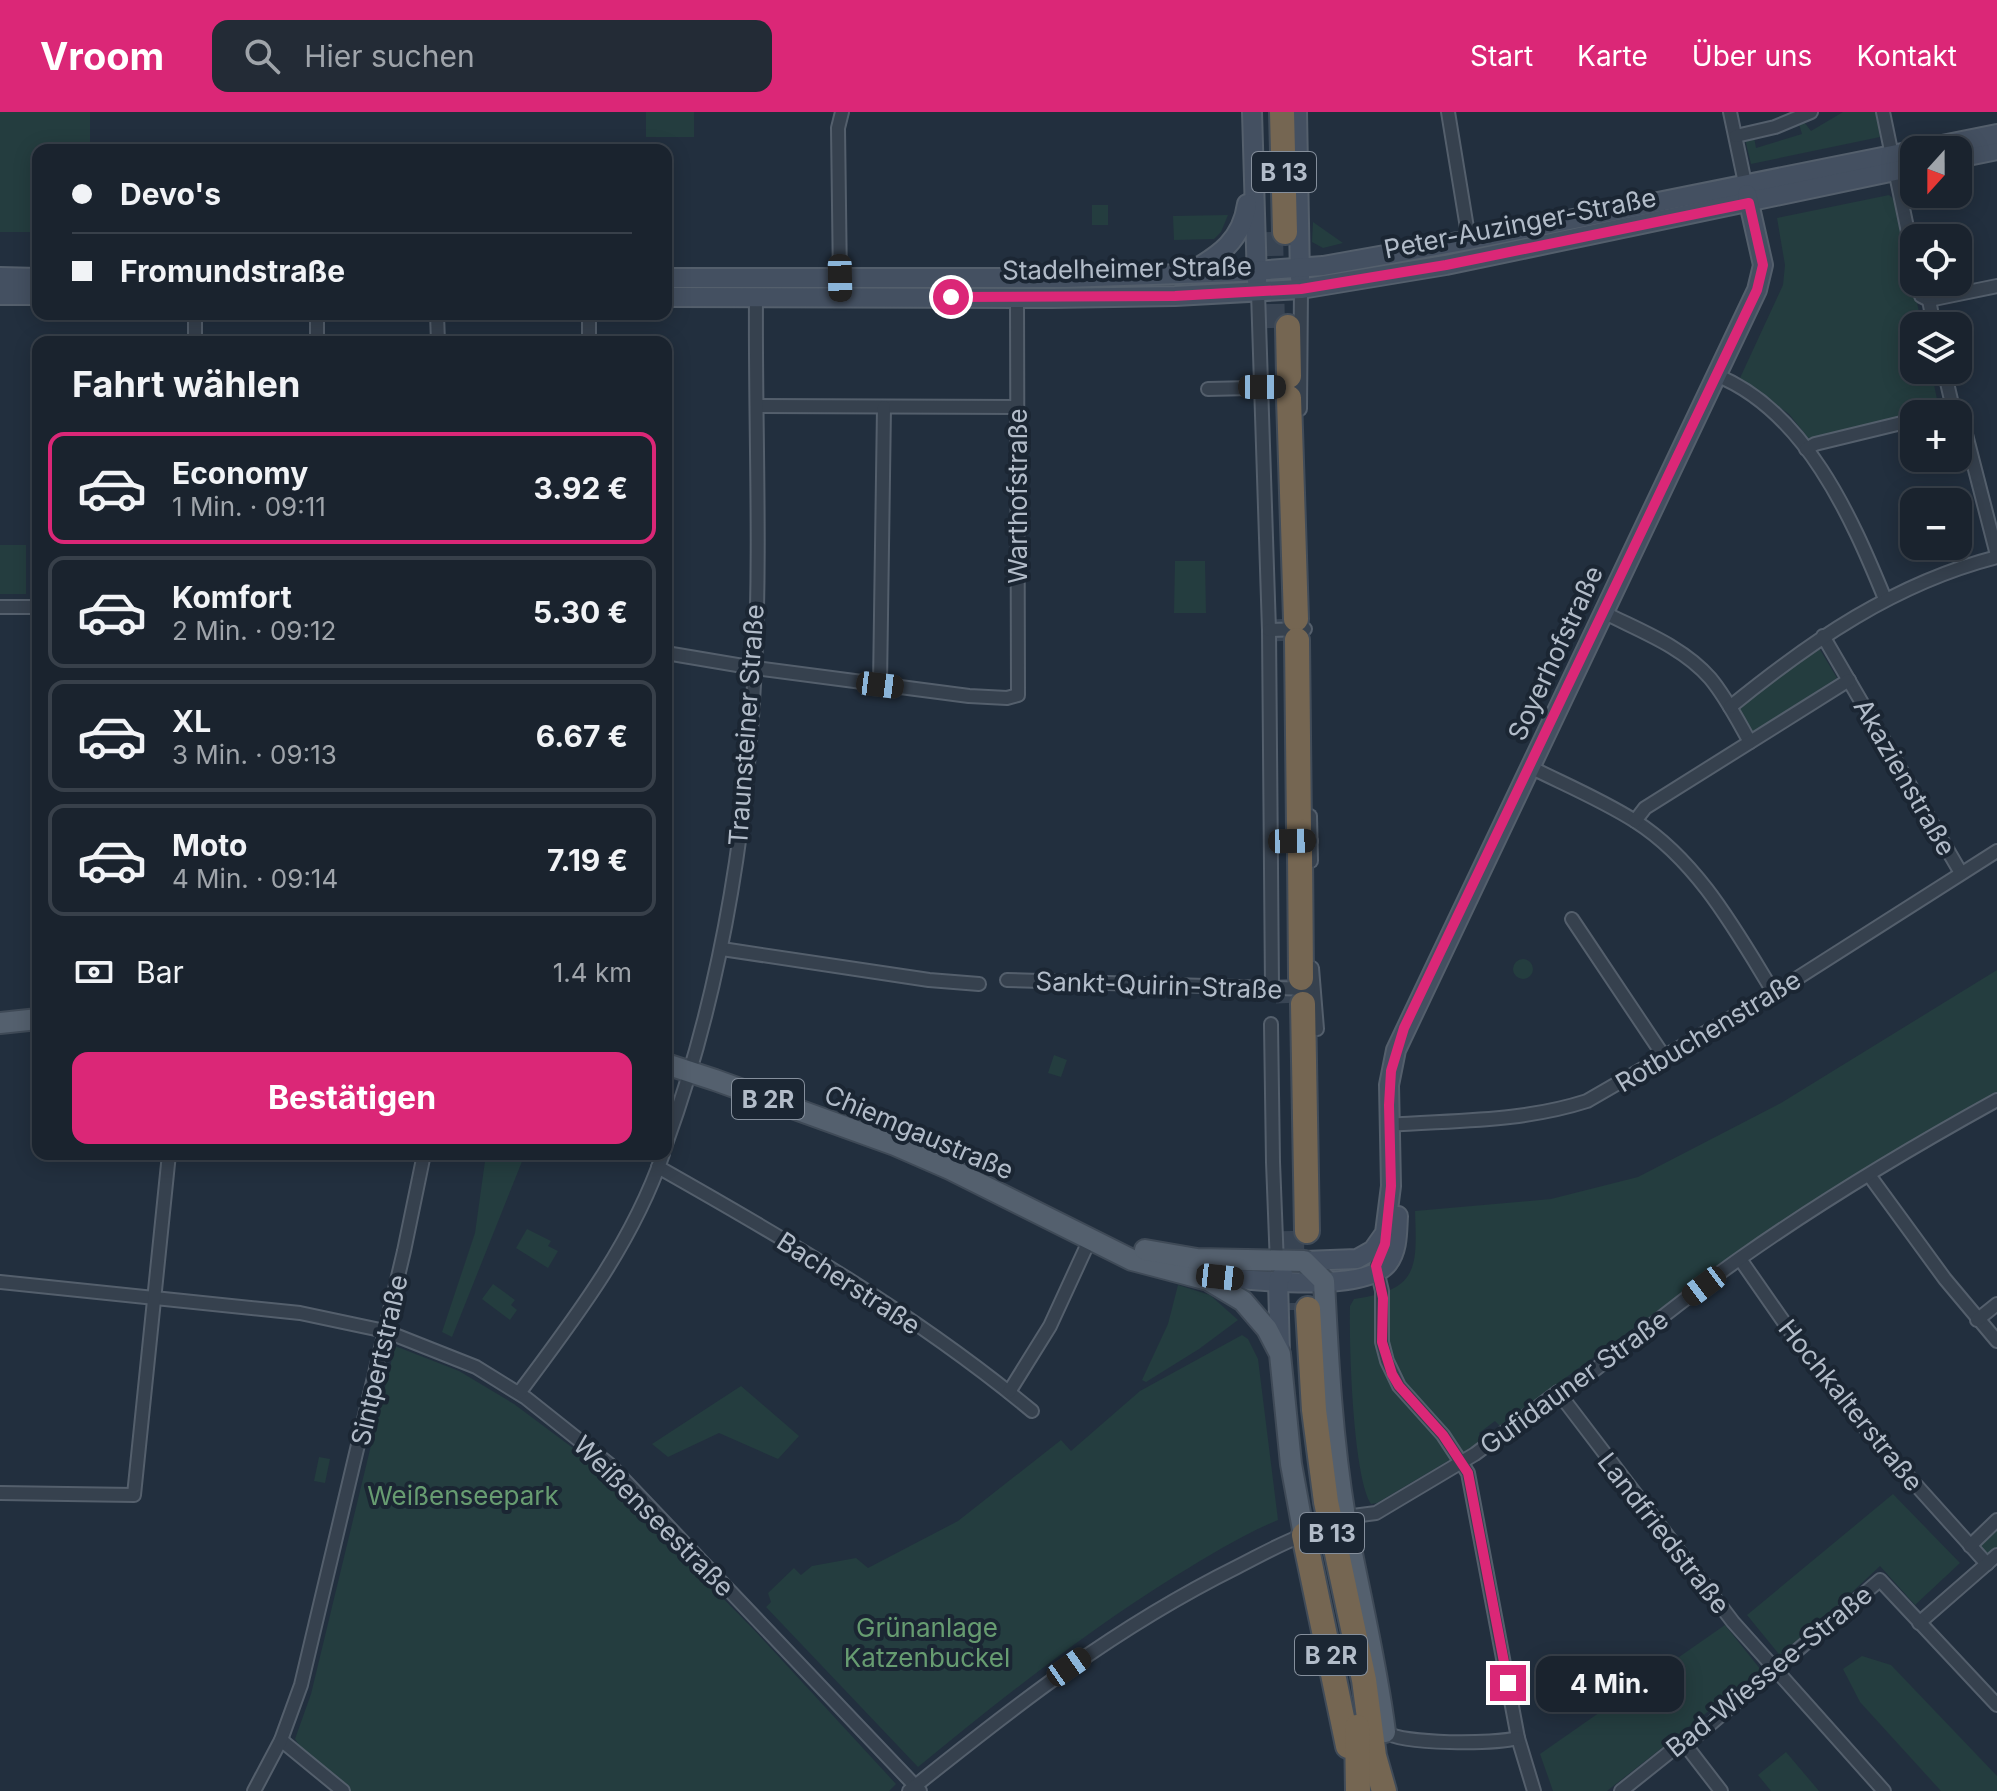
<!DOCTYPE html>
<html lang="de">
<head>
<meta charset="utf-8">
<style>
	:root { --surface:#1a232e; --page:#232b36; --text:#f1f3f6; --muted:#9fa4aa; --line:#38404a; --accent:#db2777 }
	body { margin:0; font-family:Inter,sans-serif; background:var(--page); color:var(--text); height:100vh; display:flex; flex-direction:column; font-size:30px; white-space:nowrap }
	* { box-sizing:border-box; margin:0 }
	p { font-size:26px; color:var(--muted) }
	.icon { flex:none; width:44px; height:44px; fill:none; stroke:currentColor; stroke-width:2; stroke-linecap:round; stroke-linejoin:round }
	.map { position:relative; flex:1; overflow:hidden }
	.details { position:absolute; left:32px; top:224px; width:640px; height:824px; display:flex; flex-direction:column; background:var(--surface); border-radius:16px; box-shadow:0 4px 20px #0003,0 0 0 2px var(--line) }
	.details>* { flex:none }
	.guide { position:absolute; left:32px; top:32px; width:640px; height:176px; border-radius:16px; box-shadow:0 4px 20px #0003,0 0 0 2px var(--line); display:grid; align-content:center; height:176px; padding:0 40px; background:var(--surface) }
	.needle { width:52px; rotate:201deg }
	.tools { position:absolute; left:1900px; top:24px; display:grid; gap:16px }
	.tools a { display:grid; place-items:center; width:72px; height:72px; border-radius:16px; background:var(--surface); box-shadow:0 4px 20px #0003,0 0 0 2px var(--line); font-size:40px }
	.end { position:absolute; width:36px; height:36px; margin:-18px; border:10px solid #db2777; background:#fff; box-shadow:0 0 0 4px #fff }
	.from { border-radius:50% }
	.bubble { position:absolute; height:56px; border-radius:16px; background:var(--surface); box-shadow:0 4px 20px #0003,0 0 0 2px var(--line); font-size:26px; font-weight:700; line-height:56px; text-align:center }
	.car { position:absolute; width:24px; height:48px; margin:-24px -12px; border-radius:10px; box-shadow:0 0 6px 2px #0007; background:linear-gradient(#222 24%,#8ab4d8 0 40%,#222 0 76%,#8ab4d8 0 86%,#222 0) }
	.guide b { display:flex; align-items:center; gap:28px; height:76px; font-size:30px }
	.guide b+b { border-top:2px solid var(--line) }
	.guide i { width:20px; height:20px; background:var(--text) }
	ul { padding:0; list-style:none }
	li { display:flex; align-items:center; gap:24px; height:112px; margin:0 16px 12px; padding:0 24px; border:4px solid var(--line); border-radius:16px }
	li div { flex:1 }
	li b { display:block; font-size:30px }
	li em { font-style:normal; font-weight:700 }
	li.on { border-color:var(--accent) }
	li>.icon { width:72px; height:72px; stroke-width:1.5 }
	h2 { padding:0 40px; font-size:36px; line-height:96px }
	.pay { display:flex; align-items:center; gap:20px; height:88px; padding:0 40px; font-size:30px }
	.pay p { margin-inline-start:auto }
	.action { display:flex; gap:16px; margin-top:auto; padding:16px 40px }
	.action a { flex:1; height:92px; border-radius:16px; background:var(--accent); color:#fff; font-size:32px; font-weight:700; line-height:92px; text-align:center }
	header { display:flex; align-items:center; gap:48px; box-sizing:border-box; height:112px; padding:0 40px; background:var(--accent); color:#fff }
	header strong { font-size:38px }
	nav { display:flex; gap:44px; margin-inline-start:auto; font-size:28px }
	.search { width:560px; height:72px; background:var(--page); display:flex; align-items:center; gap:20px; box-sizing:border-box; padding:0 28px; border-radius:16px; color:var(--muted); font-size:30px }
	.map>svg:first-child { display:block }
	.green { fill:#243d3f }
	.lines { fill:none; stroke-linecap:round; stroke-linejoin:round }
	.highway-tunnel { stroke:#384453; stroke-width:24; stroke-dasharray:24 12; stroke-linecap:butt }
	.street-casing { stroke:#545f6c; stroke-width:16 }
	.secondary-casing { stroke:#545f6c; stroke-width:22 }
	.primary-casing { stroke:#3f4a57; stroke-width:24 }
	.highway-casing { stroke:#414c59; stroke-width:28 }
	.street { stroke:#36414e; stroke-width:12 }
	.secondary { stroke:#445061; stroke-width:18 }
	.primary { stroke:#54606e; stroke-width:20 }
	.highway { stroke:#756652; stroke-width:24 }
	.route { stroke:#db2777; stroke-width:10 }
	.labels { text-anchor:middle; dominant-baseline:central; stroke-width:8; stroke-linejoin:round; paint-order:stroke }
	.shield { fill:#1b2633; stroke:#858f9c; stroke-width:2 }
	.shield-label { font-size:24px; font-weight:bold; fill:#b2bcc9 }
	.street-label { font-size:26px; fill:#b2bcc9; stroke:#1b2633 }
	.park-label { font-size:26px; fill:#679c71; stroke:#1b2633 }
</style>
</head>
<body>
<header>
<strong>Vroom</strong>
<div class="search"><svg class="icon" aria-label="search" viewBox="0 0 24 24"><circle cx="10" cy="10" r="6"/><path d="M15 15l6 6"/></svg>Hier suchen</div>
<nav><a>Start</a><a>Karte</a><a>Über uns</a><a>Kontakt</a></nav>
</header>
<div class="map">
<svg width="1997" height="1679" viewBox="0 0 1997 1679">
	<rect width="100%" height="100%" fill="#222f3e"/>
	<g class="green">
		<polygon points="0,0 90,0 90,38 38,38 38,120 0,120"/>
		<rect x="646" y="0" width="48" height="25"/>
		<polygon points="1843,0 1876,0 1880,25 1751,52 1745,27 1754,25 1756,36 1802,22 1799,12 1804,10 1811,19"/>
		<polygon points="1889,83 1895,88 1922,214 1914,214 1914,258 1931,258 1938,292 1933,297 1809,327 1789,302 1740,266 1783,173 1785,153 1777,106"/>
		<rect x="1092" y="93" width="16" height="20"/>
		<polygon points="1228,103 1221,120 1214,127 1174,128 1173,104"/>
		<polygon points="1313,110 1343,131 1323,136 1312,130"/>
		<rect x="0" y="433" width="26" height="49"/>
		<polygon points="1175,449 1205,449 1206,501 1174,501"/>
		<polygon points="1819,536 1837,566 1752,621 1737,596"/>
		<circle cx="1523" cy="857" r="10"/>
		<path d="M1997 858V982C1820 1075 1660 1197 1500 1314L1495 1309 1479 1321 1483 1328 1377 1391 1371 1392C1353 1363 1349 1234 1350 1194L1354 1187C1419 1178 1417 1156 1415 1099L1551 1087 1638 1065 1781 991Z"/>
		<polygon points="1054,943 1067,948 1061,965 1048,961"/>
		<polygon points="486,1042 525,1042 452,1225 442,1220 475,1121"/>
		<polygon points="527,1117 551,1129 548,1134 558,1139 548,1156 516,1136"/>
		<polygon points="493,1172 515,1188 511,1193 517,1198 510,1208 482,1187"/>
		<polygon points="1178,1173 1210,1183 1238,1208 1199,1237 1146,1270 1142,1268 1168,1212"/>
		<path d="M1242 1223 1248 1227 1258 1247 1278 1408C1242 1423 1210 1443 1177 1463 1085 1520 1001 1587 918 1655L766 1495 771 1490 768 1481 794 1456 801 1463 812 1454 856 1446 868 1456 958 1409 1061 1328 1071 1339 1140 1279Z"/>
		<polygon points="395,1234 459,1259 514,1292 585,1345 756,1520 896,1672 889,1679 351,1679 301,1636 295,1627 311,1582"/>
		<polygon points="741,1274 799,1324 778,1347 719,1321 668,1345 652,1332"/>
		<polygon points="319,1345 330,1347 325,1371 314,1369"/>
		<polygon points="1893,1382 1960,1451 1915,1493 1880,1454 1782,1546 1747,1503"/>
		<polygon points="1997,1410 1997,1435 1986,1444 1973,1431"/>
		<polygon points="1725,1513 1761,1558 1607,1679 1553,1679 1540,1642"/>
		<polygon points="1862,1544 1891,1553 1997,1664 1997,1679 1941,1679 1860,1590 1843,1557"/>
		<polygon points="1786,1640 1819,1679 1771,1679 1758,1663"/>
	</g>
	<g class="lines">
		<g class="highway-tunnel">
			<polyline points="1271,120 1273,216"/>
			<polyline points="1274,264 1274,286"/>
			<polyline points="1281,507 1282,529"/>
			<polyline points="1285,718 1285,740"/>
			<polyline points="1287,867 1288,892"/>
			<polyline points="1292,1119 1293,1198"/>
		</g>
		<defs>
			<g id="street">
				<polyline points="1448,0 1469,128"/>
				<polyline points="1730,0 1745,71"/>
				<polyline points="1883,0 1914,149"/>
				<polyline points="1736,24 1775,15 1811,0"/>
				<polyline points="840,170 838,16 842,0"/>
				<polyline points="1918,170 1921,184 1929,188"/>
				<polyline points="1258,180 1269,518 1272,875"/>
				<polyline points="1929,188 1997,174"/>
				<polyline points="1929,188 1934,214"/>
				<polyline points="437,202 438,230"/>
				<polyline points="589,202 589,230"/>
				<polyline points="195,230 195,202"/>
				<polyline points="317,230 317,202"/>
				<polyline points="1944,258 1952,292 1961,303 1997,443"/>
				<path d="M1716 263C1805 299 1851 404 1885 487"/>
				<polyline points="1208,277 1300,275"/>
				<polyline points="758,294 1017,295"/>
				<polyline points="1300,297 1301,177"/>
				<polyline points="1939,302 1956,298"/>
				<polyline points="1806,337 1815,332 1914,308"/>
				<polyline points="0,495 38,495"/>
				<path d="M1603 500C1640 519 1682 534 1710 566 1726 585 1738 609 1750 630"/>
				<polyline points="1269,518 1305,517"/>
				<polyline points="1823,524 1961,761"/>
				<polyline points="666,541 755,556 969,584 1007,586 1018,583 1017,186"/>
				<polyline points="880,573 884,295"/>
				<path d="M1730 595C1811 529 1895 471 1997 445"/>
				<path d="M1530 655C1564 672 1602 688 1635 709 1698 749 1736 819 1774 881"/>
				<polyline points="1310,704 1311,749"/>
				<polyline points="1635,709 1645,696 1849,568"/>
				<polyline points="1273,730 1311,729"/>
				<polyline points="1572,807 1665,946"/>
				<polyline points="722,837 929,868 979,872"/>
				<polyline points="1312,856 1317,917"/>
				<polyline points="1007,868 1309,877"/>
				<polyline points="1271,912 1273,1050 1277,1153"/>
				<path d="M1389 1013C1456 1008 1522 1010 1587 989L1774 881 1997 739"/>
				<path d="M666 1032C721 880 747 718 755 556 761 432 755 309 756 185"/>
				<path d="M658 1055C787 1128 918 1204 1032 1299"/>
				<polyline points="1869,1063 1945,1167 1997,1229"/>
				<polyline points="1385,1128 1376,1154 1382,1179 1382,1230 1387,1249 1399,1274 1443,1323 1468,1361 1518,1626 1534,1679"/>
				<polyline points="1740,1147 1811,1249 1871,1323 1987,1452"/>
				<polyline points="0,1170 300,1201 385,1219 476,1255 526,1286 609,1352 920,1679"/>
				<polyline points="1977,1208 1997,1192"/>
				<polyline points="1009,1280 1050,1214 1090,1127"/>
				<polyline points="1558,1280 1733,1510 1884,1679"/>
				<path d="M519 1281C575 1206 632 1132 663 1042"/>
				<polyline points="0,1381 134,1383 169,1042"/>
				<path d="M1345 1405 1376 1401 1386 1395 1475 1342 1558 1280 1567 1279C1626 1235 1682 1187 1742 1145 1823 1088 1910 1036 1997 988"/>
				<polyline points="1970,1434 1997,1408"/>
				<polyline points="1919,1511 1997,1443"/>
				<path d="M1385 1620C1404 1633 1494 1632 1518 1626"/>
				<polyline points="281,1628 343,1679"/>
				<polyline points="1684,1631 1721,1679"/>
				<polyline points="254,1679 281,1628 301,1573 404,1139 424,1042"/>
				<path d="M909 1679C1016 1593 1114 1516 1237 1455 1259 1444 1281 1431 1304 1423"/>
				<polyline points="1621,1679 1676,1635 1694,1626 1880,1468 1997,1593"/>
			</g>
			<g id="secondary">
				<polyline points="1252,0 1257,169"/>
				<polyline points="1297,0 1300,166"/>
				<polyline points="1958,46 1997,38"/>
				<path d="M1190 160C1220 143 1242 128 1247 92"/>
				<polyline points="0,165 38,166"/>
				<polyline points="666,166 1064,166 1240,160 1323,154 1469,128 1997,22"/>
				<polyline points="0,183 38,183"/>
				<polyline points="666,185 1053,186 1175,184 1301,177 1446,153 1914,55"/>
				<polyline points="1304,1149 1357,1147 1373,1138 1385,1121 1391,1074 1389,973 1396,938 1757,178 1763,153 1747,82"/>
				<path d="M1201 1163C1239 1167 1365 1183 1388 1151 1398 1138 1397 1120 1398 1104"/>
				<polyline points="1280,1242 1278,1169 1283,1162"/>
			</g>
			<g id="primary">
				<polyline points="0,911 38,907"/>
				<polyline points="666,952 715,968 895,1033 950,1057 1132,1148 1208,1168 1243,1189 1267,1217 1280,1242 1291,1352 1304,1423"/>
				<path d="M1145 1138 1197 1147 1304 1149 1324 1169C1328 1249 1332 1327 1345 1405 1358 1477 1376 1548 1385 1620"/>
			</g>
			<g id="highway">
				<polyline points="1282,0 1285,120"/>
				<polyline points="1288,215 1289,264"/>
				<polyline points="1289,286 1296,507"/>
				<polyline points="1297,528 1299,718"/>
				<polyline points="1300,740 1301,866"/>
				<polyline points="1303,892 1307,1119"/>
				<polyline points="1308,1197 1314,1298 1326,1390 1364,1568 1374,1644 1384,1679"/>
				<polyline points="1304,1423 1348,1634"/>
				<polyline points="1357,1615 1358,1679"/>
			</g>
		</defs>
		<use href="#street" class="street-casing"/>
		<use href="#secondary" class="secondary-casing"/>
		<use href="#primary" class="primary-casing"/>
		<use href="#highway" class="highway-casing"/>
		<use href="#street" class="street"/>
		<use href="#secondary" class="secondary"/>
		<use href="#primary" class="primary"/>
		<use href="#highway" class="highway"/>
	</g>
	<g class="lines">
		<polyline class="route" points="951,185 1175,184 1301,177 1446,153 1749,91 1763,153 1757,178 1404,916 1391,959 1389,993 1391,1074 1385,1132 1376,1154 1383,1186 1382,1230 1392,1262 1399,1274 1443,1323 1468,1361 1508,1571"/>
	</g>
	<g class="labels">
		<g class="shield">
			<rect x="1252" y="40" width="64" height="40" rx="6"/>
			<rect x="732" y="967" width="72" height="40" rx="6"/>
			<rect x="1300" y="1401" width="64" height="40" rx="6"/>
			<rect x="1295" y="1523" width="72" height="40" rx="6"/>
		</g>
		<g class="shield-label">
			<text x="1284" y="60">B 13</text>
			<text x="768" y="987">B 2R</text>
			<text x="1332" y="1421">B 13</text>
			<text x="1331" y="1543">B 2R</text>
		</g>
		<g class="street-label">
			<text transform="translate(1520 111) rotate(-11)">Peter-Auzinger-Straße</text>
			<text transform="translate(1127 156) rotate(-1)">Stadelheimer Straße</text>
			<text transform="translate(1017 384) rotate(-90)">Warthofstraße</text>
			<text transform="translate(1555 541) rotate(-65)">Soyerhofstraße</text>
			<text transform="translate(746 613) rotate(-86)">Traunsteiner Straße</text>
			<text transform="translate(1905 665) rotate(60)">Akazienstraße</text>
			<text transform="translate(1159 873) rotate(2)">Sankt-Quirin-Straße</text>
			<text transform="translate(1708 919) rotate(-31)">Rotbuchenstraße</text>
			<text transform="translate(919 1020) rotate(23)">Chiemgaustraße</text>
			<text transform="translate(849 1171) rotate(33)">Bacherstraße</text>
			<text transform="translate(379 1248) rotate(-77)">Sintpertstraße</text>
			<text transform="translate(1574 1270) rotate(-36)">Gufidauner Straße</text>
			<text transform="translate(1851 1293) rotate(51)">Hochkalterstraße</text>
			<text transform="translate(654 1404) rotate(45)">Weißenseestraße</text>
			<text transform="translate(1664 1421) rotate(52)">Landfriedstraße</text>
			<text transform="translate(1769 1559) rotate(-39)">Bad-Wiessee-Straße</text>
		</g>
		<g class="park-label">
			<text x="463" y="1383">Weißenseepark</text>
			<text x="927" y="1515">Grünanlage<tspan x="927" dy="30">Katzenbuckel</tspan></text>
		</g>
	</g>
</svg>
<div class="tools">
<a><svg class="needle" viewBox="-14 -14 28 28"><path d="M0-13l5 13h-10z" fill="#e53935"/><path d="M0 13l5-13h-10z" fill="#9fa4aa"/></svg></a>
<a><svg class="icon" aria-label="locate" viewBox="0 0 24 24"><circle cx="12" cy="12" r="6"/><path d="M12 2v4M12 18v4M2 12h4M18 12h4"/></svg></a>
<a><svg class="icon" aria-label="layers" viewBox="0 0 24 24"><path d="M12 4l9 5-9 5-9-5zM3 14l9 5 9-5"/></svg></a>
<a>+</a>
<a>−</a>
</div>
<i class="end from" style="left:951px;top:185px"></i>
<i class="end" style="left:1508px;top:1571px"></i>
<div class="bubble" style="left:1536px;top:1544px;width:148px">4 Min.</div>
<i class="car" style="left:840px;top:166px;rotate:179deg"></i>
<i class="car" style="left:1262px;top:275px;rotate:90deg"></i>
<i class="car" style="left:880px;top:573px;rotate:97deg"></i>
<i class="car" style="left:1292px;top:729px;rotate:89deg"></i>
<i class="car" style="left:1220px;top:1165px;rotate:96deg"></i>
<i class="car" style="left:1704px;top:1174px;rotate:233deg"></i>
<i class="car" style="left:1069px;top:1555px;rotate:55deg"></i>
<div class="guide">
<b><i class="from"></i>Devo's</b>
<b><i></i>Fromundstraße</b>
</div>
<section class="details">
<h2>Fahrt wählen</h2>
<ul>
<li class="on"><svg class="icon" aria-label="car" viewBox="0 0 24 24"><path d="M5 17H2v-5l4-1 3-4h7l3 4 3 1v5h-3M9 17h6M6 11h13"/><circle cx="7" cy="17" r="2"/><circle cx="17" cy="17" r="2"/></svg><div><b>Economy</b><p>1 Min. · 09:11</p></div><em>3.92 €</em></li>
<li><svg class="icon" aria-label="car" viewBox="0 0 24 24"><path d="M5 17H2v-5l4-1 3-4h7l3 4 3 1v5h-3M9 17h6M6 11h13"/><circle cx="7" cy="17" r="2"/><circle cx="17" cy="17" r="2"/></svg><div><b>Komfort</b><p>2 Min. · 09:12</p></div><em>5.30 €</em></li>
<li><svg class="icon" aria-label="car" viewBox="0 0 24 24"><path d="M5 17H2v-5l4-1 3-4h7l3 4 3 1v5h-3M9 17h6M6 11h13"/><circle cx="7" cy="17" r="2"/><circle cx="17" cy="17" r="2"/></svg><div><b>XL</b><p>3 Min. · 09:13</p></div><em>6.67 €</em></li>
<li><svg class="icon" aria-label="car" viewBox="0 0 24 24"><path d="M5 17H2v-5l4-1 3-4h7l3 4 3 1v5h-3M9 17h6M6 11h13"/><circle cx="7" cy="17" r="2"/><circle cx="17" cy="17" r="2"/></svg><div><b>Moto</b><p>4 Min. · 09:14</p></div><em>7.19 €</em></li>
</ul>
<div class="pay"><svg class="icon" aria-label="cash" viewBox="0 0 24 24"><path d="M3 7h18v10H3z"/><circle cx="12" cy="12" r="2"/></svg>Bar<p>1.4 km</p></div>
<div class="action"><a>Bestätigen</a></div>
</section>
</div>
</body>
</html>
